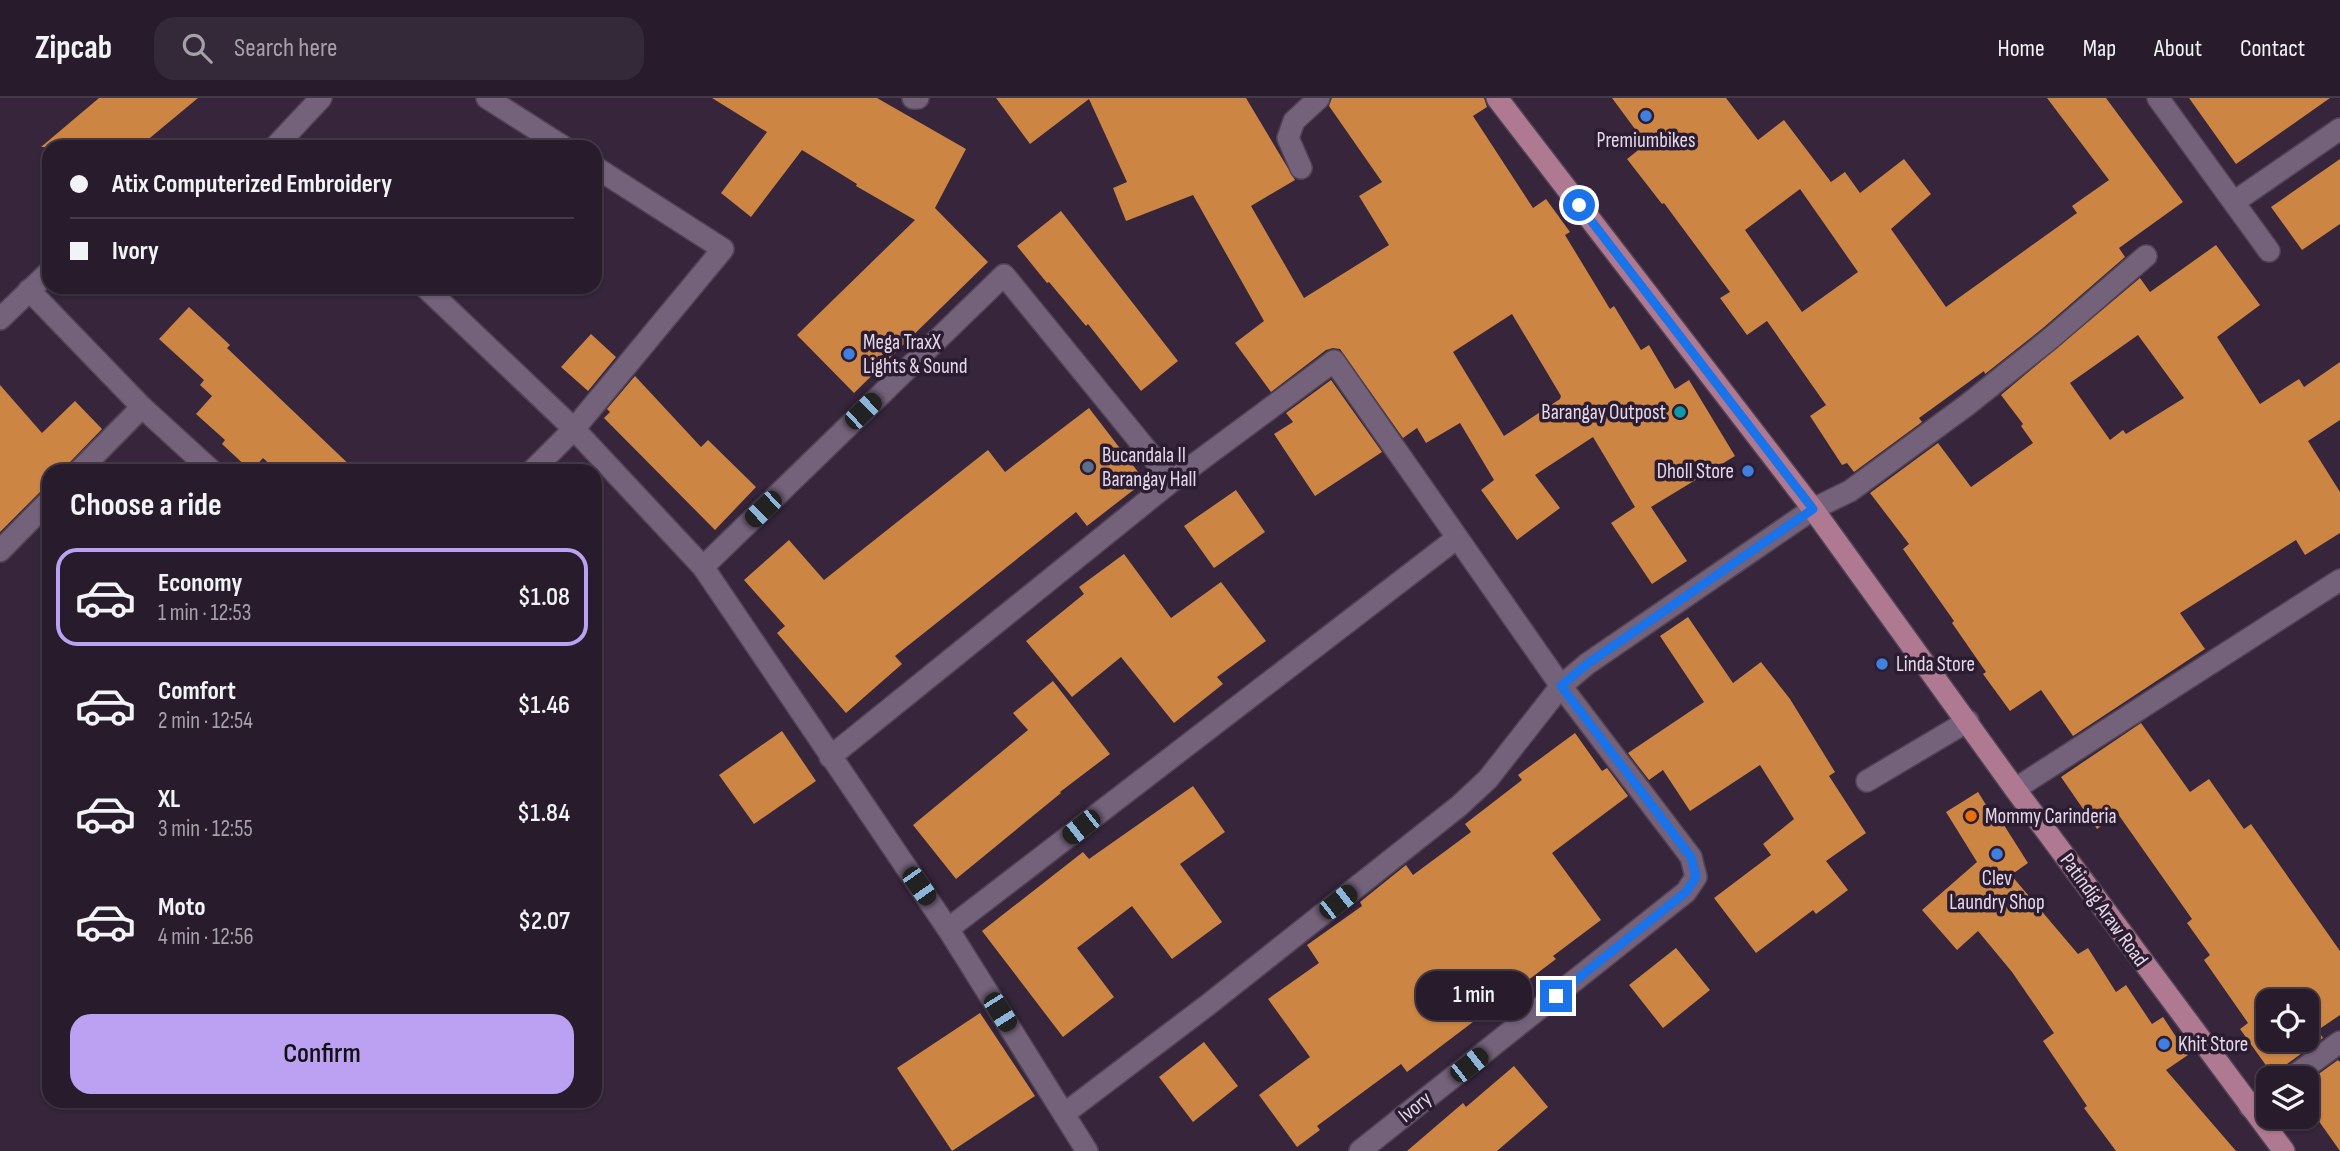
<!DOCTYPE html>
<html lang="en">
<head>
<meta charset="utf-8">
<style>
	:root { --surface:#281c2c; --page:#342938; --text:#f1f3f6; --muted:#a5a1a9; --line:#443a48; --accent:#bca0f2 }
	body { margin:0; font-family:"Sofia Sans Condensed",sans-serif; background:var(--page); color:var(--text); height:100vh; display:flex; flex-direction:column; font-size:26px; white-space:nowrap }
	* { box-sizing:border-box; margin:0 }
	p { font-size:23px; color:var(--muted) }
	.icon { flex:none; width:38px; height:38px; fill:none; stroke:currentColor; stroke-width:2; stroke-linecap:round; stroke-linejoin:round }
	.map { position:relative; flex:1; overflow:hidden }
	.side { position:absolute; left:42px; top:366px; width:560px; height:644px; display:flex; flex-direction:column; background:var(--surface); border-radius:21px; box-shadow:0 2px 5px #0004,0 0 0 2px var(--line) }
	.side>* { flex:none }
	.banner { position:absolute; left:42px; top:42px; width:560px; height:154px; border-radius:21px; box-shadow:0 2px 5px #0004,0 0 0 2px var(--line); display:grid; align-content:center; height:154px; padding:0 28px; background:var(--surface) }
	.controls { position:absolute; left:2256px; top:891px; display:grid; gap:14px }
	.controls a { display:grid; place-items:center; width:63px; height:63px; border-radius:14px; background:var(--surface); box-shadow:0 2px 5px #0004,0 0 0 2px var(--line); font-size:35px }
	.end { position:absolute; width:32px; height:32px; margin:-16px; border:9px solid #1a73e8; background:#fff; box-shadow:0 0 0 4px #fff }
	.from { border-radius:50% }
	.bubble { position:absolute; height:49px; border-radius:21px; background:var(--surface); box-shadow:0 2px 5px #0004,0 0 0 2px var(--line); font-size:23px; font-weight:600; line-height:49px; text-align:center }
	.car { position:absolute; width:21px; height:42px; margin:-21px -10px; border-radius:9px; box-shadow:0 0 5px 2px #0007; background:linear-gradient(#222 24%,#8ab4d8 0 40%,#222 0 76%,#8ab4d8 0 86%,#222 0) }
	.banner b { display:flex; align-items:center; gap:24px; height:66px; font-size:26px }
	.banner b+b { border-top:2px solid var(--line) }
	.banner i { width:18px; height:18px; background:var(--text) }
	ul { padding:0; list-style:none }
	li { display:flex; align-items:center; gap:21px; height:98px; margin:0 14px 10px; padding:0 14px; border:4px solid transparent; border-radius:21px }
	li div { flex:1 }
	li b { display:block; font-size:26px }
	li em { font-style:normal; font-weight:600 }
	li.current { border-color:var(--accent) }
	li>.icon { width:63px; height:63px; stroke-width:1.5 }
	h2 { padding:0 28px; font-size:32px; line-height:84px }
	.action { display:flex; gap:14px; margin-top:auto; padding:14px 28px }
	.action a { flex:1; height:80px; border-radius:21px; background:var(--accent); color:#111; font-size:28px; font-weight:600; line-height:80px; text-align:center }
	header { display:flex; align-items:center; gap:42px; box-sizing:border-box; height:98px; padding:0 35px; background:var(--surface); border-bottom:2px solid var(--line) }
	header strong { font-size:33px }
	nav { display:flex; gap:38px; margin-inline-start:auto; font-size:24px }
	.search { width:490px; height:63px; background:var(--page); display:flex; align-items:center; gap:18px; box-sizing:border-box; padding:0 24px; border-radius:21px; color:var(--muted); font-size:26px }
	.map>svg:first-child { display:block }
	.building { fill:#cc8543; fill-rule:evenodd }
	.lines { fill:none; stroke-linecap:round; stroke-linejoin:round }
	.minor-casing { stroke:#514355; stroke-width:24 }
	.major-casing { stroke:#514355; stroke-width:24 }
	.minor { stroke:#74617a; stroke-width:21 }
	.major { stroke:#af7991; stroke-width:21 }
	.route { stroke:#1a73e8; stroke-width:9 }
	.shop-dot { fill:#3f7fe0; stroke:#2c1c31; stroke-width:2.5 }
	.culture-dot { fill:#0f9aa8; stroke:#2c1c31; stroke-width:2.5 }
	.service-dot { fill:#5c6f8a; stroke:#2c1c31; stroke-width:2.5 }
	.food-dot { fill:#e8710a; stroke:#2c1c31; stroke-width:2.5 }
	.labels { text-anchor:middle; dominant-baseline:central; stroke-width:7; stroke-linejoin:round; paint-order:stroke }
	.poi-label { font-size:21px; fill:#e4d9e8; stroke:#2c1c31; text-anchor:start }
	.street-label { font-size:21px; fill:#e4d9e8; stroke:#2c1c31 }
</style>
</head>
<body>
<header>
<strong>Zipcab</strong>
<div class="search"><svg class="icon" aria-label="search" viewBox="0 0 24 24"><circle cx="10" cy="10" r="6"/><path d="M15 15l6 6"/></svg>Search here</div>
<nav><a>Home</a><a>Map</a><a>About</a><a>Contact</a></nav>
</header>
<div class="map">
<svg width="2340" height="1053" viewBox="0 0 2340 1053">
	<rect width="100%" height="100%" fill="#36253b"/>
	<g class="building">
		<polygon points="99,0 198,0 139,49 41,49"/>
		<polygon points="712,0 877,0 966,51 935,110 988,164 854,295 797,237 915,122 856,88 857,86 802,52 751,119 721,95 767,34"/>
		<path d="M996 0H1246L1295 82 1251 108 1304 200 1389 147 1359 98 1382 84 1329 8 1332 0H1484L1487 9 1473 18 1533 110 1546 101 1570 134 1565 137 1610 211 1614 208 1641 252 1649 247 1675 291 1689 282 1735 358 1651 409 1687 463 1652 486 1611 425 1635 409 1593 339 1535 377 1560 410 1517 442 1481 392 1494 382 1460 325 1426 345 1417 330 1403 340 1340 251 1333 250 1326 252 1271 294 1235 245 1264 223 1193 97 1126 123 1113 90 1127 84 1089 1 1030 46ZM1512 216 1561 298 1560 301 1504 338 1453 254Z"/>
		<path d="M1612 0H1726L1758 42 1784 22 1831 84 1845 74 1860 95 1904 61 1931 96 1891 131 1946 209 2077 115 2072 108 2109 82 2047 0H2106L2183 104 2119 150 2125 159 2043 230 1985 276 1984 273 1919 320 1922 324 1854 374 1847 365 1842 367 1810 318 1826 307 1767 223 1747 237 1720 200 1730 194 1664 105 1662 106 1627 61 1646 46ZM1800 91 1858 174 1802 214 1745 132Z"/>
		<polygon points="2189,0 2330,0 2236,66"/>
		<polygon points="2340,61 2340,126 2302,152 2271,109"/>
		<polygon points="1061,113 1178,263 1141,293 1088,226 1086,228 1049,184 1047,185 1017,148"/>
		<path d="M2216 147 2260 207 2217 239 2260 306 2299 281 2304 289 2340 264V322L2308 343 2340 394V435L2305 457 2296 442 2180 515 2205 551 2073 638 2041 592 2010 613 1983 576 1986 574 1952 525 1954 523 1903 451 1909 446 1870 395 1938 345 1971 389 2033 345 2021 328 2023 326 2001 297 2140 180 2150 194ZM2138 237 2184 300 2126 336 2123 332 2110 342 2070 285Z"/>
		<polygon points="189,209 230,247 227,250 356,373 277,373 263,360 251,373 222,346 225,342 196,316 212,298 200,287 204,282 159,241"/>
		<polygon points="591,236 616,259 588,293 561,269"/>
		<polygon points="635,278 701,349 708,342 756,389 715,432 604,320 610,314 607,311"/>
		<polygon points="1331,282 1382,354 1315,398 1274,336 1293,324 1286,315"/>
		<polygon points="0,287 42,335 75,303 102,331 70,364 66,373 49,373 49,390 40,394 0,434"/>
		<polygon points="1089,310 1145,383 1087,428 1076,414 895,558 902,566 846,615 777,535 785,528 744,482 789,442 824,482 988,352 1005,374"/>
		<polygon points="1236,392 1265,434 1214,470 1184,428"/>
		<polygon points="1124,456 1171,520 1221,484 1266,543 1217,579 1223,586 1174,625 1121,559 1072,599 1026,543 1084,496 1079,489"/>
		<polygon points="1688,519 1733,585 1761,564 1790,601 1835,674 1829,678 1866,735 1826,763 1848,792 1816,816 1813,812 1756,855 1714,800 1771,757 1763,746 1794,721 1760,667 1690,713 1663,672 1649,682 1628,655 1704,604 1660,538"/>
		<polygon points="1053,583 1110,656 1060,694 1061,695 956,781 913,727 1028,632 1013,615"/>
		<path d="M2141 625 2190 694 2209 681 2244 731 2251 726 2340 853V917L2318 932 2323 940 2283 969 2278 980H2275L2240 931 2248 925 2204 862 2210 857 2187 825 2192 821 2118 716 2097 731 2061 679ZM2268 903H2306V942H2268Z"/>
		<polygon points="782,633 816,683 754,726 719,677"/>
		<polygon points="1575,635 1602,673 1607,670 1628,698 1552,755 1601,822 1553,858 1556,861 1407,974 1401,966 1317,1028 1320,1032 1297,1049 1259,997 1310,959 1268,901 1319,865 1307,847 1362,808 1360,804 1406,767 1413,777 1471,734 1465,726 1522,682 1518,677"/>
		<polygon points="1193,688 1225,734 1180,766 1222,824 1172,861 1132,808 1077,850 1114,899 1063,939 982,833 1083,754 1089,761"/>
		<polygon points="1978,694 1998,726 2002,724 2028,765 2011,777 2078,856 2088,850 2116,894 2126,887 2152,926 2163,919 2188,957 2166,972 2236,1053 2116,1053 2084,1010 2087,1008 2043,943 2054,935 2012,874 1978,833 1957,852 1922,812 1977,764 1946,714"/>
		<polygon points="1676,850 1710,892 1663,930 1629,887"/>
		<polygon points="980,915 1035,998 952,1053 897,970"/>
		<polygon points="1204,944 1238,988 1193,1024 1159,979"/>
		<polygon points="2338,962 2340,964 2340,1053 2306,1005 2306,985"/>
		<polygon points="1514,968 1548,1009 1497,1053 1407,1053 1463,1005 1466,1009"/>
	</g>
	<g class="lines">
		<defs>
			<g id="minor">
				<polyline points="487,0 564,49"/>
				<polyline points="913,0 918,0"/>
				<polyline points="2158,0 2269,153"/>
				<polyline points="275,49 321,0"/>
				<polyline points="1301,70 1288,40 1294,23 1319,0"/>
				<polyline points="2234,104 2340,31"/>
				<polyline points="425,189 574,331 703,469 948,831 1087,1053"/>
				<polyline points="29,192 142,309 212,373"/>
				<polyline points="0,221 49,174"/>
				<polyline points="79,373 142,309"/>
				<polyline points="532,373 574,331 723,151 595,69"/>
				<polyline points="0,453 49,403"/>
				<polyline points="703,469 1004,177 1172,383"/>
				<polyline points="830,659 1172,383 1334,263 1561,588 1691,759 1696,779 1686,794 1360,1053"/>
				<polyline points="1867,683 1968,623"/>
				<polyline points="2015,691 2340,482"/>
				<polyline points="948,831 1457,440"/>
				<polyline points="2291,980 2340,944"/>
				<polyline points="2250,1009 2268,996"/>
				<polyline points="1064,1016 1209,906 1459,708 1488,681 1561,588 1587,566 1813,411 1850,393 1967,307 2051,240 2146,158"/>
			</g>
			<polyline id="major" points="1497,0 1813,411 2015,691 2284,1053"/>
		</defs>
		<use href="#minor" class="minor-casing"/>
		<use href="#major" class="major-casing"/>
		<use href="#minor" class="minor"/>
		<use href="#major" class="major"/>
	</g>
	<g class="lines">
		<polyline class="route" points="1556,898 1686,794 1696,779 1691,759 1561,588 1587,566 1813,411 1579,107"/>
	</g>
	<g class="shop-dot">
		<circle cx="1646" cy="18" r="7"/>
		<circle cx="849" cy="256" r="7"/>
		<circle cx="1748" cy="373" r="7"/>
		<circle cx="1882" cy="566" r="7"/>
		<circle cx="1997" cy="756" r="7"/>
		<circle cx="2164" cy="946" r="7"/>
	</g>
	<circle class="culture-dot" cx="1680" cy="314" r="7"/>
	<circle class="service-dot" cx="1088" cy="369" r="7"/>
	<circle class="food-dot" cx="1971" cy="718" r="7"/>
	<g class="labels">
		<g class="poi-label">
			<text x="1646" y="42" text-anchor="middle">Premiumbikes</text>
			<text x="863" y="244">Mega TraxX<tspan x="863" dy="24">Lights &amp; Sound</tspan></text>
			<text x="1666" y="314" text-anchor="end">Barangay Outpost</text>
			<text x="1102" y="357">Bucandala II<tspan x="1102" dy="24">Barangay Hall</tspan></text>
			<text x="1734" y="373" text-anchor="end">Dholl Store</text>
			<text x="1896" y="566">Linda Store</text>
			<text x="1985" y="718">Mommy Carinderia</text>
			<text x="1997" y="780" text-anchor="middle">Clev<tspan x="1997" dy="24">Laundry Shop</tspan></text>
			<text x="2178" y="946">Khit Store</text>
		</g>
		<g class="street-label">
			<text transform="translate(2104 812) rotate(54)">Patindig Araw Road</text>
			<text transform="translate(1415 1009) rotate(-39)">Ivory</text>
		</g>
	</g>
</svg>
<div class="controls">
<a><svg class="icon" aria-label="locate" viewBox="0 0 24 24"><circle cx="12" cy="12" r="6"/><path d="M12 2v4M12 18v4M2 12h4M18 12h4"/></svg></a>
<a><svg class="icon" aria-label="layers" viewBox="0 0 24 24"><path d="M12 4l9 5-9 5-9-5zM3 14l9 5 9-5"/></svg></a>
</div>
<i class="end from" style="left:1579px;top:107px"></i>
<i class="end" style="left:1556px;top:898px"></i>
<div class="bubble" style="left:1416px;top:873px;width:116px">1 min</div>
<i class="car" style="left:863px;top:313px;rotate:46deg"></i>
<i class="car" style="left:763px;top:411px;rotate:226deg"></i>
<i class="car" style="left:1081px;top:729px;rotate:232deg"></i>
<i class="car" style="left:919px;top:788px;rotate:145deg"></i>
<i class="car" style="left:1338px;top:804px;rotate:52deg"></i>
<i class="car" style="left:1000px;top:914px;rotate:148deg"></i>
<i class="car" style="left:1469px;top:967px;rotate:52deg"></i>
<div class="banner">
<b><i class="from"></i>Atix Computerized Embroidery</b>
<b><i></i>Ivory</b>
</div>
<section class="side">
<h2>Choose a ride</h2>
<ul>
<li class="current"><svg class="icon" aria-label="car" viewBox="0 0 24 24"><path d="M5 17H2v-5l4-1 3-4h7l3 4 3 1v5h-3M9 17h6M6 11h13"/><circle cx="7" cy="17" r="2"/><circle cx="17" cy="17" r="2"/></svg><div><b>Economy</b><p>1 min · 12:53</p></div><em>$1.08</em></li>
<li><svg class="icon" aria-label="car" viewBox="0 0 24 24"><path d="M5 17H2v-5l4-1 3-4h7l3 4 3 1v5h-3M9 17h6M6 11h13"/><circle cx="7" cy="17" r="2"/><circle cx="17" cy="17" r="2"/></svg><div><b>Comfort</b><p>2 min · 12:54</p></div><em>$1.46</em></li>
<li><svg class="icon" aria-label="car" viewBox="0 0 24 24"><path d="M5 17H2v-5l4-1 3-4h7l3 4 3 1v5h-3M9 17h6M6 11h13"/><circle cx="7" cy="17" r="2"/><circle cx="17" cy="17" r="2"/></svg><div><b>XL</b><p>3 min · 12:55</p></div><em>$1.84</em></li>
<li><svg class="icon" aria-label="car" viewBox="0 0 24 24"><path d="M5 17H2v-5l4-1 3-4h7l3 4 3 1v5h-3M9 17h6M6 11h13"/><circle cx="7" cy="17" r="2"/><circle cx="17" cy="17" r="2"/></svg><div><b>Moto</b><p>4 min · 12:56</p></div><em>$2.07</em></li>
</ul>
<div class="action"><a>Confirm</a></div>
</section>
</div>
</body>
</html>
